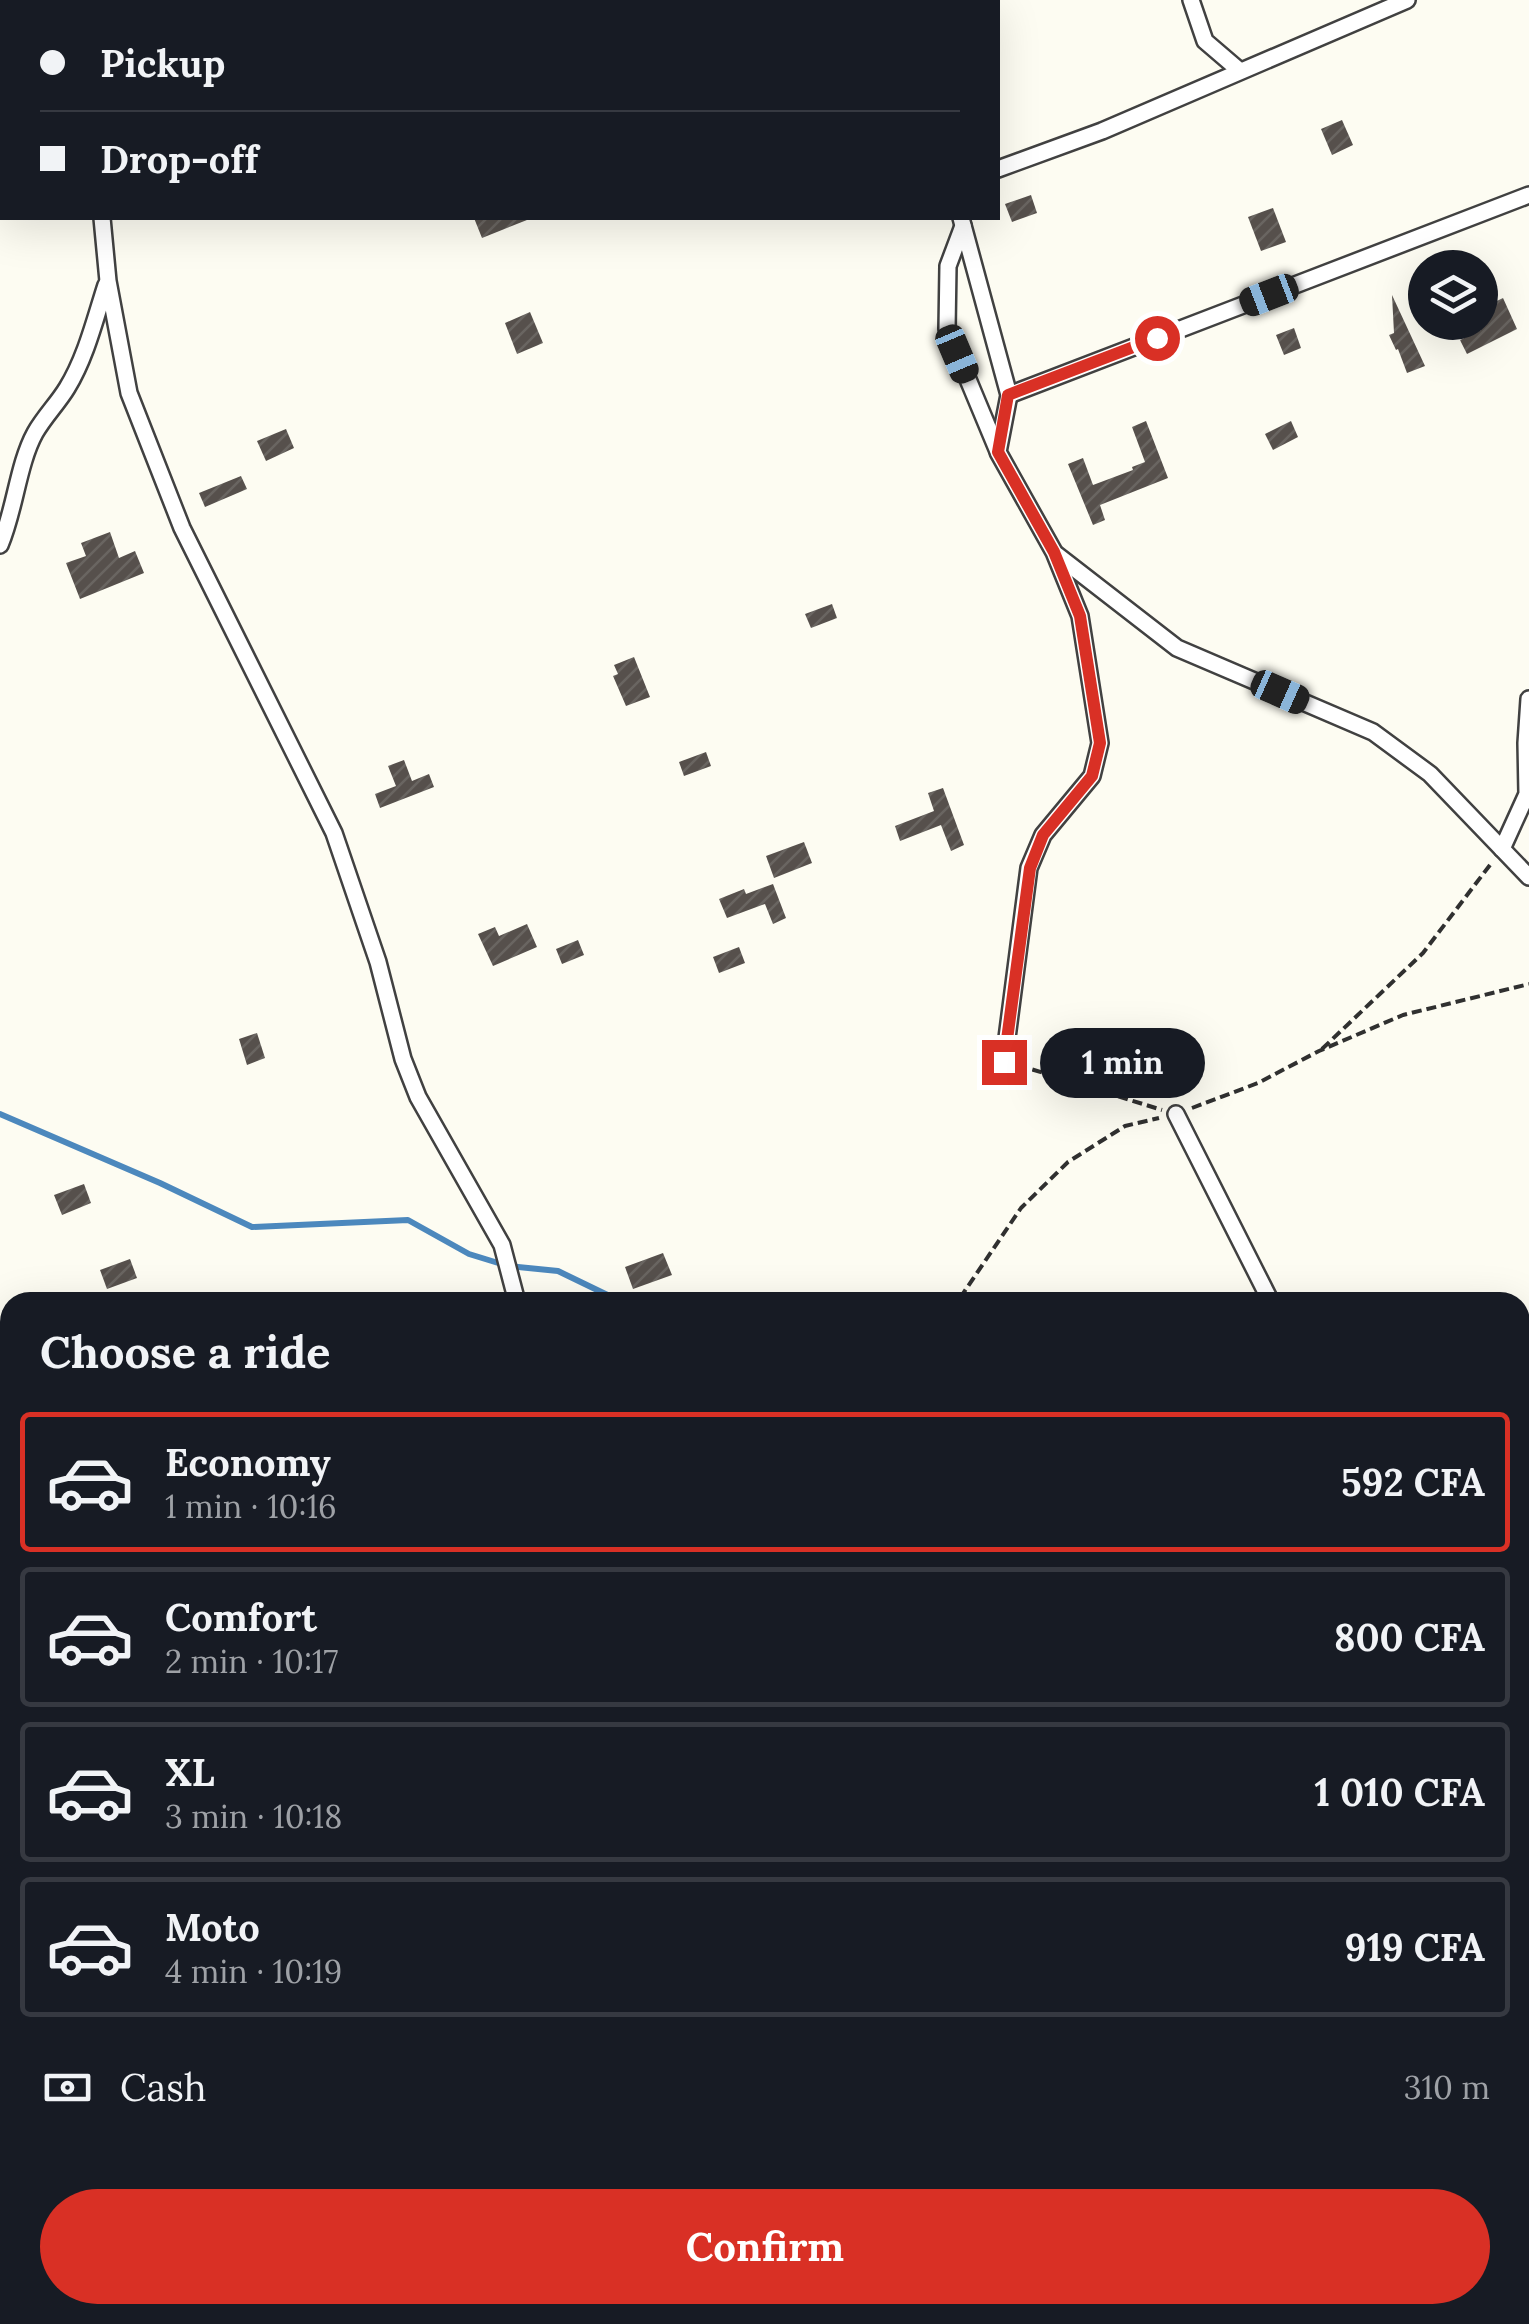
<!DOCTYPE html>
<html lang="en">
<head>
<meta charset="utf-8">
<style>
	:root { --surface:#171b24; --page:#242831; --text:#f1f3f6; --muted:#9ea1a6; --line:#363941; --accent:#d93025 }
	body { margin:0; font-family:Lora,serif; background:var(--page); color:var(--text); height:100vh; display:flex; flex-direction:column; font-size:38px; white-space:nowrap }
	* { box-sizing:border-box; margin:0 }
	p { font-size:32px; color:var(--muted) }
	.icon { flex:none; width:55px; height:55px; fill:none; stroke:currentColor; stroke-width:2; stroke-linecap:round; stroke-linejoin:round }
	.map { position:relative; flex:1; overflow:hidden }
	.side { position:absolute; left:0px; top:1292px; width:1530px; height:1032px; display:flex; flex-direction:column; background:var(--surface); border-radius:30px 30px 0 0; box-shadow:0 10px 40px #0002 }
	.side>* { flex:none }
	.hud { position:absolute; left:0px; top:0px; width:1000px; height:220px; box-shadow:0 10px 40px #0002; display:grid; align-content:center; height:220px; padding:0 40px; background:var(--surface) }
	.controls { position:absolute; left:1408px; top:250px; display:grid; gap:20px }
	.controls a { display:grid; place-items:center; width:90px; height:90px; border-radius:50%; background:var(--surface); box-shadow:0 10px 40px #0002; font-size:50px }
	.end { position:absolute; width:45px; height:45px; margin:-22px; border:12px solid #d93025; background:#fff; box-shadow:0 0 0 5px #fff }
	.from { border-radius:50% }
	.bubble { position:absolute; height:70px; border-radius:35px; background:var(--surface); box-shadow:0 10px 40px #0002; font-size:32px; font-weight:700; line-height:70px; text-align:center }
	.car { position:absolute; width:30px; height:60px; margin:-30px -15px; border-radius:12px; box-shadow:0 0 8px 2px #0007; background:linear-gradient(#222 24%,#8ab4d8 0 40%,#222 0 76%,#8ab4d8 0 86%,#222 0) }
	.hud b { display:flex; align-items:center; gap:35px; height:95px; font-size:38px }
	.hud b+b { border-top:2px solid var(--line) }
	.hud i { width:25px; height:25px; background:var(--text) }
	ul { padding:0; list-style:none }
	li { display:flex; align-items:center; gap:30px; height:140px; margin:0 20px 15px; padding:0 20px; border:5px solid var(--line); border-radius:10px }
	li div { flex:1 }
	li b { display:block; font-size:38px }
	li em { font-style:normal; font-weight:700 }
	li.selected { border-color:var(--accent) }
	li>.icon { width:90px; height:90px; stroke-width:1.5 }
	h2 { padding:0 40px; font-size:45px; line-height:120px }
	.pay { display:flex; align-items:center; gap:25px; height:110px; padding:0 40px; font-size:38px }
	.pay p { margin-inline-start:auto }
	.button { display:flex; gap:20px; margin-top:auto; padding:20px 40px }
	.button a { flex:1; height:115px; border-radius:60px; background:var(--accent); color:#fff; font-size:40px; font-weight:700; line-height:115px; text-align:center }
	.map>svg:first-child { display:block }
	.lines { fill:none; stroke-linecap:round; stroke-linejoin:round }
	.stream { stroke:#4c88bd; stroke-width:6 }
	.building { fill:url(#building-hatch) }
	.minor-casing { stroke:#414141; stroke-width:20 }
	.path { stroke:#303030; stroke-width:4; stroke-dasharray:10 5; stroke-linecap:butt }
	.minor { stroke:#fff; stroke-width:15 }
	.route { stroke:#d93025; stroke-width:12 }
</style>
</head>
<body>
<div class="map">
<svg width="1529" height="2324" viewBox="0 0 1529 2324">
	<defs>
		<pattern id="building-hatch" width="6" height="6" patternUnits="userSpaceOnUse" patternTransform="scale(2.5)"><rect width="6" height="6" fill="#56504c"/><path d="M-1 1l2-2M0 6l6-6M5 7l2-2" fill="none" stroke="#696561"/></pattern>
	</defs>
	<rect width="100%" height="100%" fill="#fdfcf2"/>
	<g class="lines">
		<g class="stream">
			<polyline points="0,1114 160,1183 252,1227 408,1220 469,1254 508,1266 558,1271 622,1302"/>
			<polyline points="1520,1590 1529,1597"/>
		</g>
	</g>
	<g class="building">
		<polygon points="1342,120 1353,145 1332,155 1321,129"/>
		<polygon points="1031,195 1037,213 1012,222 1005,204"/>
		<polygon points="1273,208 1286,242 1261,251 1248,217"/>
		<polygon points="474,218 532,218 482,238"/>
		<polygon points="1392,295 1425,366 1407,373 1398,349 1396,350 1389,335 1394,333"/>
		<polygon points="1503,298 1517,329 1467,354 1460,340 1481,330 1480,309"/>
		<polygon points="530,312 543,343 517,354 505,323"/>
		<polygon points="1294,328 1301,348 1284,355 1276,335"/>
		<polygon points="1146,421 1168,478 1100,505 1105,520 1093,525 1068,464 1083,458 1093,485 1133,470 1132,467 1145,462 1132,427"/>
		<polygon points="1291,421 1298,437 1273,450 1265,434"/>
		<polygon points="286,429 294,448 266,461 257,441"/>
		<polygon points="241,476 247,489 205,507 199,493"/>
		<polygon points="110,532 119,558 135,551 144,573 80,599 66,563 86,556 81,543"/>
		<polygon points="832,604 837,618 811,628 805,614"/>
		<polygon points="634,657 650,697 626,706 613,676 618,674 614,665"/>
		<polygon points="706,752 711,766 684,776 679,762"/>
		<polygon points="404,760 412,781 429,774 434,787 380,808 375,794 396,786 388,766"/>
		<polygon points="943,788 964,845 951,851 941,825 900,841 895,826 934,811 928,793"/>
		<polygon points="804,842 812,863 774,878 766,856"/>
		<polygon points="773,884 786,918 773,924 765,904 727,918 719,899 744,889 746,894"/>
		<polygon points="527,924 537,947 493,966 478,934 495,927 499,936"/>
		<polygon points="578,940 584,955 562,964 556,949"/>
		<polygon points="739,947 745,963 719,973 713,957"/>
		<polygon points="257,1033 265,1058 247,1065 239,1039"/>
		<polygon points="84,1184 91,1203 62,1215 54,1195"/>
		<polygon points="663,1253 672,1275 633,1289 625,1267"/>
		<polygon points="130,1259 137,1278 107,1289 100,1270"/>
	</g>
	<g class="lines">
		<defs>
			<g id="minor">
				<polyline points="275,0 278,2"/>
				<polyline points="1191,0 1205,41 1240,71"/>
				<polyline points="178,2 179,0"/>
				<polyline points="0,37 2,42"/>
				<polyline points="998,169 1102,131 1407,0"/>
				<polyline points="102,218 108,281 129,393 182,528 334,833 378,962 403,1059 418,1097 502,1245 517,1302"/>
				<polyline points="961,218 1009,395 998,452 1054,552 1080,616 1100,743 1092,776 1043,835 1029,868 1004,1061"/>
				<polyline points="963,226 948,266 947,329 997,449"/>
				<polyline points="1009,395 1529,195"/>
				<path d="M0 545C15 510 18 464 35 433 44 417 58 403 67 388 86 357 95 319 106 285"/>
				<polyline points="1057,555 1177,648 1373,732 1430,774 1529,877"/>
				<polyline points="1502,849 1527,794 1526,743 1529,699"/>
				<polyline points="1176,1114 1271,1302"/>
				<polyline points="0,1755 10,1758"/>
				<polyline points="1520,2215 1529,2232"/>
				<polyline points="926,2315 929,2324"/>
			</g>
		</defs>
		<use href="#minor" class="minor-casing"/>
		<g class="path">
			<polyline points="716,0 718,2"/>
			<polyline points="1322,1049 1423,953 1493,861"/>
			<polyline points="1018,1065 1162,1110"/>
			<polyline points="1192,1108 1258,1083 1319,1051 1403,1015 1529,984"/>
			<polyline points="960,1298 1021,1208 1068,1162 1125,1126 1159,1118"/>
		</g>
		<use href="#minor" class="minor"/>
	</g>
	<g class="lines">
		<polyline class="route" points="1004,1062 1030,868 1043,835 1092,776 1100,743 1080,616 1054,552 998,452 1008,395 1157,338"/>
	</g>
</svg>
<div class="controls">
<a><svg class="icon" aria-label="layers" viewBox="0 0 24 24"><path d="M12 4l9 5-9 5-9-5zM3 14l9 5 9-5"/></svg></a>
</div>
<i class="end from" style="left:1157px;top:338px"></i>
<i class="end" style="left:1004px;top:1062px"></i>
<div class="bubble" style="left:1040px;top:1028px;width:165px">1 min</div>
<i class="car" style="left:1269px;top:295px;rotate:249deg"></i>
<i class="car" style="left:957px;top:354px;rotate:157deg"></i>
<i class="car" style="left:1280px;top:692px;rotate:114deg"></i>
<div class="hud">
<b><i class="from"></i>Pickup</b>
<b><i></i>Drop-off</b>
</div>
<section class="side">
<h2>Choose a ride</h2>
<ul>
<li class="selected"><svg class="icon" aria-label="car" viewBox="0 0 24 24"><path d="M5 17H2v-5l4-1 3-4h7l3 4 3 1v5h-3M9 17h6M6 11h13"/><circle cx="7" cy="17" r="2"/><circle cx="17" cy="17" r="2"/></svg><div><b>Economy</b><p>1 min · 10:16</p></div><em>592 CFA</em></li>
<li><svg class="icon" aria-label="car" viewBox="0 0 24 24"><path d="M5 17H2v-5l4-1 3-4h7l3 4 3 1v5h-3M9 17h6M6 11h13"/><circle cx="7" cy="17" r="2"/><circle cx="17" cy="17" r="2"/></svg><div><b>Comfort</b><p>2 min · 10:17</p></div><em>800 CFA</em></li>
<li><svg class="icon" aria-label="car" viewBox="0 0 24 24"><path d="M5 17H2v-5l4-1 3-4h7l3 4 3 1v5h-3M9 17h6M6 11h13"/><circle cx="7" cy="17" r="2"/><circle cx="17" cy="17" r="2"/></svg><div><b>XL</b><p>3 min · 10:18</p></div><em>1 010 CFA</em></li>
<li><svg class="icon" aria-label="car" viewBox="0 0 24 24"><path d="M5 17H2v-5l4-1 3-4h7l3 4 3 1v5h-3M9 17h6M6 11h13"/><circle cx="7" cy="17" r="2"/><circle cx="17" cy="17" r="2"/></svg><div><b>Moto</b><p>4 min · 10:19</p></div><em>919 CFA</em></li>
</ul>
<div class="pay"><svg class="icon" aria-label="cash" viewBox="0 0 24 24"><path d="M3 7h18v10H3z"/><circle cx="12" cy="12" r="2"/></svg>Cash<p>310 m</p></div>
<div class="button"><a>Confirm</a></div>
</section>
</div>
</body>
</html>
